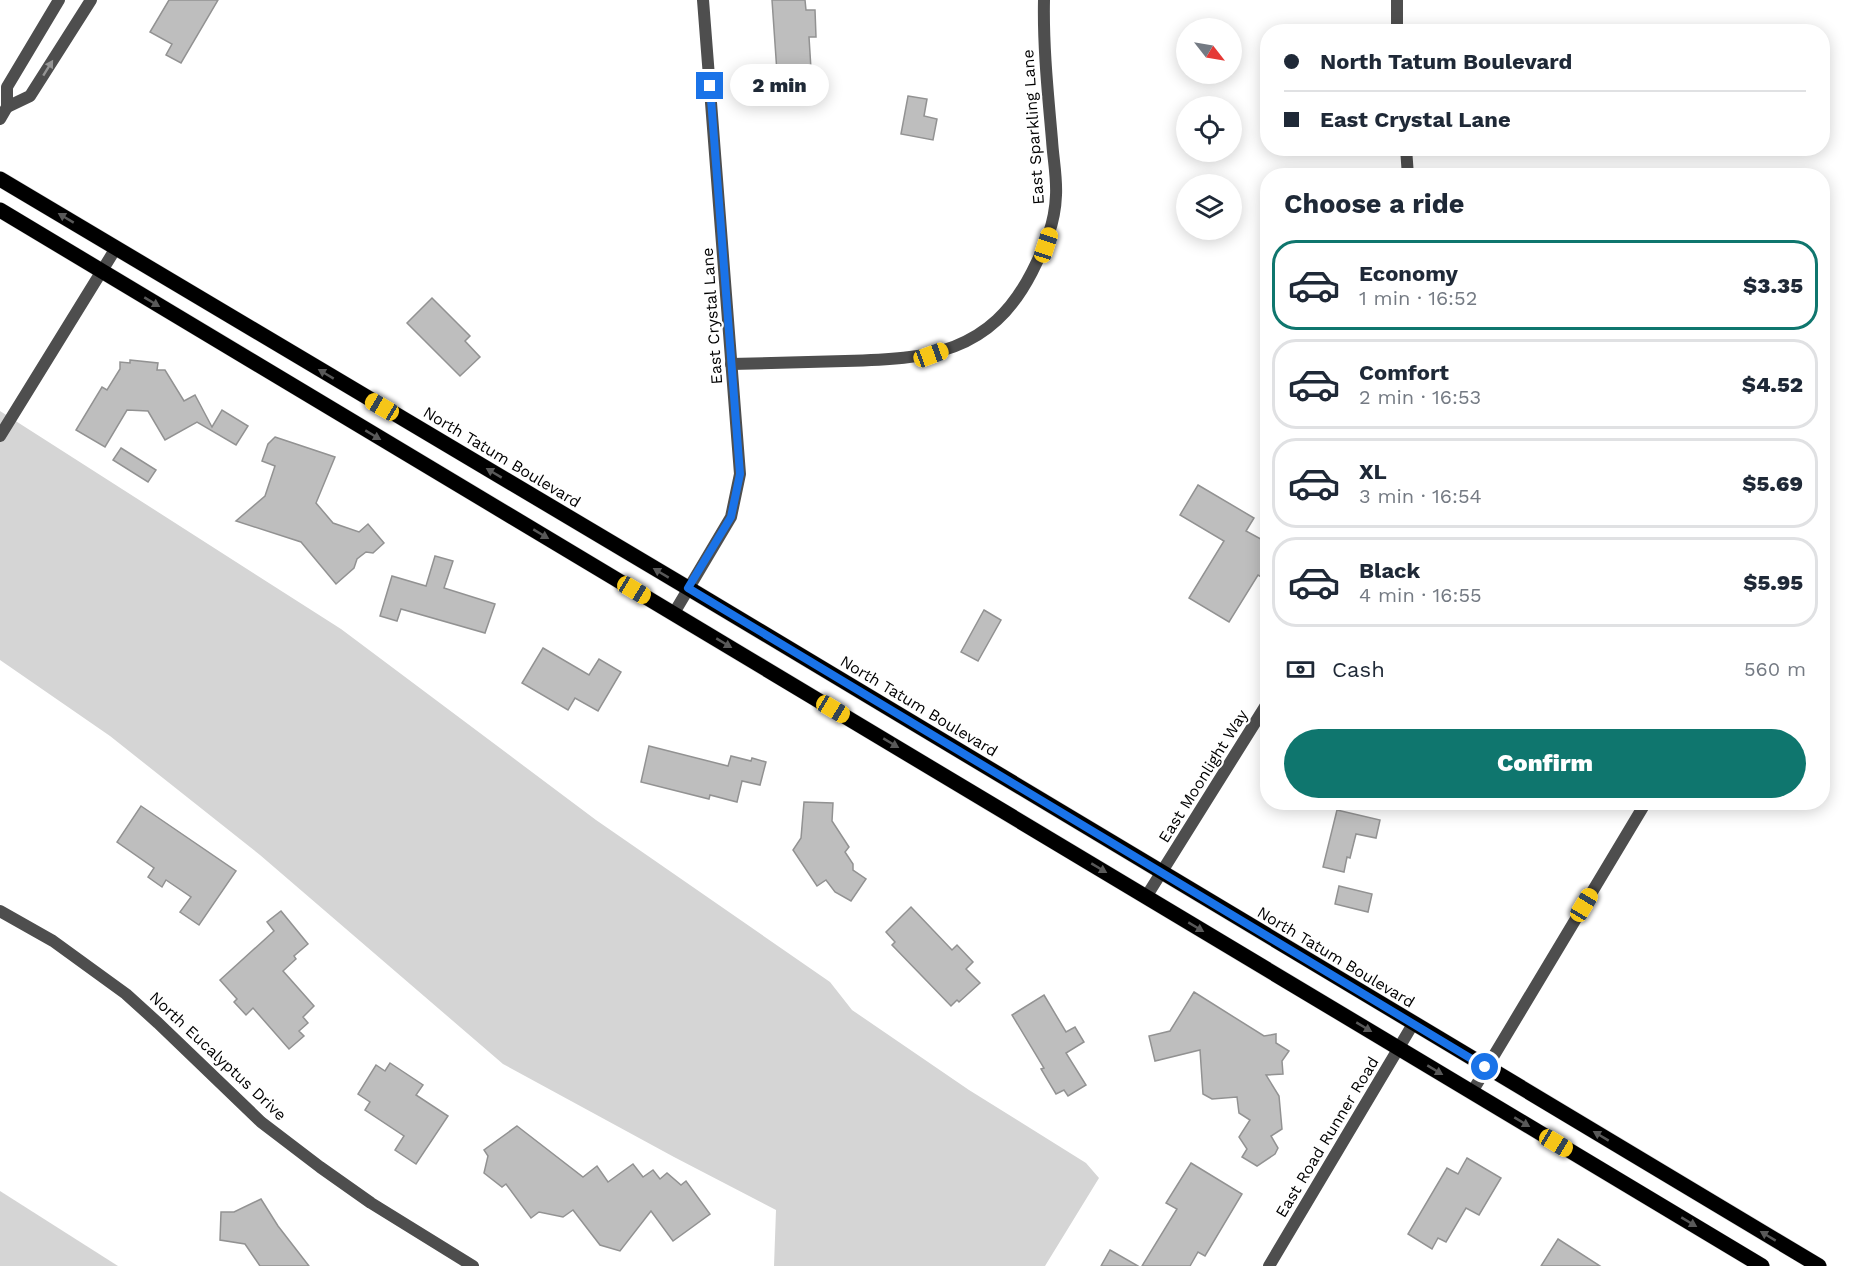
<!DOCTYPE html>
<html lang="en">
<head>
<meta charset="utf-8">
<style>
	:root { --surface:#fff; --page:#f6f6f7; --text:#1f2937; --muted:#747a83; --line:#e0e1e3; --accent:#0f766e }
	body { margin:0; font-family:"Work Sans",sans-serif; background:var(--page); color:var(--text); height:100vh; display:flex; flex-direction:column; font-size:22px; white-space:nowrap }
	* { box-sizing:border-box; margin:0 }
	p { font-size:20px; color:var(--muted) }
	.icon { flex:none; width:33px; height:33px; fill:none; stroke:currentColor; stroke-width:2; stroke-linecap:round; stroke-linejoin:round }
	.map { position:relative; flex:1; overflow:hidden }
	.drawer { position:absolute; left:1260px; top:168px; width:570px; height:642px; display:flex; flex-direction:column; background:var(--surface); border-radius:24px; box-shadow:0 3px 15px #0003 }
	.drawer>* { flex:none }
	.guide { position:absolute; left:1260px; top:24px; width:570px; height:132px; border-radius:24px; box-shadow:0 3px 15px #0003; display:grid; align-content:center; height:132px; padding:0 24px; background:var(--surface) }
	.needle { width:39px; rotate:121deg }
	.tools { position:absolute; left:1176px; top:18px; display:grid; gap:12px }
	.tools a { display:grid; place-items:center; width:66px; height:66px; border-radius:50%; background:var(--surface); box-shadow:0 3px 15px #0003; font-size:30px }
	.end { position:absolute; width:27px; height:27px; margin:-14px; border:8px solid #1a73e8; background:#fff; box-shadow:0 0 0 3px #fff }
	.from { border-radius:50% }
	.bubble { position:absolute; height:42px; border-radius:21px; background:var(--surface); box-shadow:0 3px 15px #0003; font-size:20px; font-weight:800; line-height:42px; text-align:center }
	.car { position:absolute; width:18px; height:36px; margin:-18px -9px; border-radius:8px; box-shadow:0 0 4px 2px #0007; background:linear-gradient(#f5c518 24%,#345 0 40%,#f5c518 0 76%,#345 0 86%,#f5c518 0) }
	.guide b { display:flex; align-items:center; gap:21px; height:57px; font-size:22px }
	.guide b+b { border-top:2px solid var(--line) }
	.guide i { width:15px; height:15px; background:var(--text) }
	ul { padding:0; list-style:none }
	li { display:flex; align-items:center; gap:18px; height:90px; margin:0 12px 9px; padding:0 12px; border:3px solid var(--line); border-radius:24px }
	li div { flex:1 }
	li b { display:block; font-size:22px }
	li em { font-style:normal; font-weight:800 }
	li.selected { border-color:var(--accent) }
	li>.icon { width:54px; height:54px; stroke-width:1.5 }
	h2 { padding:0 24px; font-size:27px; line-height:72px }
	.pay { display:flex; align-items:center; gap:15px; height:66px; padding:0 24px; font-size:22px }
	.pay p { margin-inline-start:auto }
	.cta { display:flex; gap:12px; margin-top:auto; padding:12px 24px }
	.cta a { flex:1; height:69px; border-radius:36px; background:var(--accent); color:#fff; font-size:24px; font-weight:800; line-height:69px; text-align:center }
	.map>svg:first-child { display:block }
	.green { fill:#d5d5d5 }
	.building { fill:#bebebe; stroke:#929292; stroke-width:1.5 }
	.lines { fill:none; stroke-linecap:round; stroke-linejoin:round }
	.primary-casing { stroke:#dbdbdb; stroke-width:16 }
	.minor { stroke:#4e4e4e; stroke-width:12 }
	.tertiary { stroke:#4e4e4e; stroke-width:12 }
	.primary { stroke:#000; stroke-width:15 }
	.oneway { fill:#959595 }
	.oneway2 { fill:#595959 }
	.route { stroke:#1a73e8; stroke-width:8 }
	.labels { text-anchor:middle; dominant-baseline:central; stroke-width:4.5; stroke-linejoin:round; paint-order:stroke }
	.street-label { font-size:16px; fill:#000; stroke:#fff }
</style>
</head>
<body>
<div class="map">
<svg width="1855" height="1266" viewBox="0 0 1855 1266">
	<rect width="100%" height="100%" fill="#fff"/>
	<g class="green">
		<polygon points="0,411 341,629 596,820 830,982 852,1010 969,1090 1086,1163 1099,1178 1045,1266 774,1266 776,1210 674,1157 503,1064 260,855 110,736 0,660"/>
		<polygon points="0,1191 118,1266 0,1266"/>
	</g>
	<g class="building">
		<polygon points="169,0 218,0 181,63 166,55 172,44 150,32"/>
		<polygon points="772,0 805,0 806,10 815,10 816,37 809,37 812,85 778,87"/>
		<polygon points="908,96 927,99 924,116 937,119 933,140 901,134"/>
		<polygon points="432,298 470,336 465,341 480,357 460,376 407,323"/>
		<polygon points="130,360 158,363 157,370 165,370 184,401 195,395 212,427 222,410 248,426 236,445 197,422 165,440 148,411 127,410 105,447 76,430 102,387 107,390 120,369 120,362 130,363"/>
		<polygon points="275,437 335,457 316,503 333,523 359,532 368,524 384,543 373,553 366,552 357,559 354,568 336,584 301,542 236,521 265,496 275,466 262,461 268,444"/>
		<polygon points="121,448 156,470 148,482 113,460"/>
		<polygon points="1198,485 1254,518 1246,531 1268,543 1268,570 1263,578 1258,575 1229,622 1189,598 1224,541 1180,515"/>
		<polygon points="435,556 453,561 444,588 495,604 485,633 401,609 397,621 380,616 392,576 426,586"/>
		<polygon points="984,610 1001,620 978,661 961,652"/>
		<polygon points="543,648 589,675 599,659 621,672 598,711 575,698 568,710 522,683"/>
		<polygon points="649,746 728,766 731,756 751,761 752,758 766,762 760,785 742,781 737,802 710,795 709,799 641,782"/>
		<polygon points="804,802 833,803 832,821 849,847 845,852 853,864 853,870 866,879 851,901 835,892 826,880 817,886 793,850 801,838"/>
		<polygon points="141,806 236,871 199,925 180,912 191,897 166,880 162,887 148,877 154,868 117,842"/>
		<polygon points="1337,810 1380,820 1376,838 1356,834 1350,858 1347,857 1344,872 1323,867"/>
		<polygon points="1339,886 1372,894 1368,912 1335,904"/>
		<polygon points="911,907 952,950 957,945 973,962 966,969 980,983 959,1002 957,1000 951,1006 892,945 895,942 886,932"/>
		<polygon points="281,911 308,944 294,956 296,959 283,971 314,1006 303,1017 308,1023 299,1031 304,1036 289,1049 253,1008 246,1015 234,1002 237,999 220,980 274,931 267,922"/>
		<polygon points="1194,992 1264,1036 1276,1034 1276,1043 1289,1051 1282,1061 1283,1074 1266,1075 1279,1096 1282,1129 1271,1136 1278,1148 1275,1154 1257,1166 1242,1157 1247,1149 1239,1137 1250,1120 1239,1113 1237,1097 1212,1099 1203,1094 1200,1050 1155,1061 1149,1036 1170,1031"/>
		<polygon points="1044,995 1066,1032 1075,1027 1084,1042 1066,1053 1086,1085 1068,1096 1064,1090 1056,1094 1041,1069 1044,1068 1012,1015"/>
		<polygon points="390,1063 423,1085 416,1095 448,1116 416,1164 395,1150 404,1136 365,1110 370,1102 358,1094 376,1065 385,1071"/>
		<polygon points="517,1126 583,1177 597,1166 608,1182 633,1164 643,1177 653,1170 660,1179 667,1173 681,1185 686,1181 710,1214 673,1241 651,1211 620,1251 600,1245 573,1210 563,1217 539,1212 531,1218 506,1184 502,1187 484,1173 488,1156 484,1150"/>
		<polygon points="1467,1158 1501,1178 1479,1215 1466,1208 1446,1242 1438,1238 1432,1249 1408,1234 1447,1168 1458,1174"/>
		<polygon points="1191,1163 1242,1194 1205,1256 1198,1252 1190,1266 1142,1266 1177,1209 1166,1203"/>
		<polygon points="261,1199 278,1226 309,1266 260,1266 245,1244 220,1240 221,1212 234,1212"/>
		<polygon points="1558,1239 1600,1266 1541,1266"/>
		<polygon points="1110,1250 1138,1266 1101,1266"/>
	</g>
	<g class="lines">
		<defs>
			<g id="primary">
				<polyline points="0,179 688,588 1819,1266"/>
				<polyline points="0,210 1762,1266"/>
			</g>
		</defs>
		<use href="#primary" class="primary-casing"/>
		<g class="minor">
			<polyline points="1397,32 1397,0"/>
			<polyline points="7,107 30,96 91,0"/>
			<polyline points="0,119 7,107 7,87 59,0"/>
			<polyline points="1406,148 1408,176"/>
			<path d="M731 364C769 363 807 362 845 361 929 359 990 354 1032 272 1045 246 1055 224 1056 195 1057 177 1053 158 1052 140 1048 94 1043 47 1044 0"/>
			<polyline points="674,613 731,517 740,474 703,0"/>
			<polyline points="1146,897 1268,702"/>
			<polyline points="0,911 53,941 126,994 158,1023 261,1122 320,1167 371,1203 473,1266"/>
			<polyline points="1472,1092 1646,802"/>
			<polyline points="1269,1266 1413,1024"/>
		</g>
		<polyline class="tertiary" points="0,436 116,248"/>
		<use href="#primary" class="primary"/>
	</g>
	<defs><path id="oneway-solid" d="M-6-.8H1V-3.2L6.5 0L1 3.2V.8H-6Z" transform="scale(1.5)"/></defs>
	<use class="oneway" href="#oneway-solid" transform="translate(48 68) rotate(-58)"/>
	<g class="oneway2">
		<use href="#oneway-solid" transform="translate(66 218) rotate(-149)"/>
		<use href="#oneway-solid" transform="translate(152 302) rotate(31)"/>
		<use href="#oneway-solid" transform="translate(326 374) rotate(-149)"/>
		<use href="#oneway-solid" transform="translate(373 435) rotate(31)"/>
		<use href="#oneway-solid" transform="translate(494 473) rotate(-149)"/>
		<use href="#oneway-solid" transform="translate(541 534) rotate(31)"/>
		<use href="#oneway-solid" transform="translate(661 573) rotate(-149)"/>
		<use href="#oneway-solid" transform="translate(724 643) rotate(31)"/>
		<use href="#oneway-solid" transform="translate(891 743) rotate(31)"/>
		<use href="#oneway-solid" transform="translate(1099 868) rotate(31)"/>
		<use href="#oneway-solid" transform="translate(1196 927) rotate(31)"/>
		<use href="#oneway-solid" transform="translate(1364 1027) rotate(31)"/>
		<use href="#oneway-solid" transform="translate(1435 1070) rotate(31)"/>
		<use href="#oneway-solid" transform="translate(1522 1122) rotate(31)"/>
		<use href="#oneway-solid" transform="translate(1601 1136) rotate(-149)"/>
		<use href="#oneway-solid" transform="translate(1689 1222) rotate(31)"/>
		<use href="#oneway-solid" transform="translate(1768 1236) rotate(-149)"/>
	</g>
	<g class="lines">
		<polyline class="route" points="710,86 740,474 731,517 688,588 1485,1067"/>
	</g>
	<g class="labels">
		<g class="street-label">
			<text transform="translate(1033 127) rotate(-94)">East Sparkling Lane</text>
			<text transform="translate(712 316) rotate(-94)">East Crystal Lane</text>
			<text transform="translate(502 457) rotate(31)">North Tatum Boulevard</text>
			<text transform="translate(919 706) rotate(31)">North Tatum Boulevard</text>
			<text transform="translate(1203 776) rotate(-58)">East Moonlight Way</text>
			<text transform="translate(1336 957) rotate(31)">North Tatum Boulevard</text>
			<text transform="translate(218 1056) rotate(43)">North Eucalyptus Drive</text>
			<text transform="translate(1327 1137) rotate(-59)">East Road Runner Road</text>
		</g>
	</g>
</svg>
<div class="tools">
<a><svg class="needle" viewBox="-14 -14 28 28"><path d="M0-13l5 13h-10z" fill="#e53935"/><path d="M0 13l5-13h-10z" fill="#747a83"/></svg></a>
<a><svg class="icon" aria-label="locate" viewBox="0 0 24 24"><circle cx="12" cy="12" r="6"/><path d="M12 2v4M12 18v4M2 12h4M18 12h4"/></svg></a>
<a><svg class="icon" aria-label="layers" viewBox="0 0 24 24"><path d="M12 4l9 5-9 5-9-5zM3 14l9 5 9-5"/></svg></a>
</div>
<i class="end from" style="left:1485px;top:1067px"></i>
<i class="end" style="left:710px;top:86px"></i>
<div class="bubble" style="left:730px;top:64px;width:99px">2 min</div>
<i class="car" style="left:1046px;top:245px;rotate:18deg"></i>
<i class="car" style="left:931px;top:355px;rotate:70deg"></i>
<i class="car" style="left:382px;top:407px;rotate:300deg"></i>
<i class="car" style="left:634px;top:590px;rotate:121deg"></i>
<i class="car" style="left:833px;top:709px;rotate:121deg"></i>
<i class="car" style="left:1584px;top:905px;rotate:31deg"></i>
<i class="car" style="left:1556px;top:1143px;rotate:121deg"></i>
<div class="guide">
<b><i class="from"></i>North Tatum Boulevard</b>
<b><i></i>East Crystal Lane</b>
</div>
<section class="drawer">
<h2>Choose a ride</h2>
<ul>
<li class="selected"><svg class="icon" aria-label="car" viewBox="0 0 24 24"><path d="M5 17H2v-5l4-1 3-4h7l3 4 3 1v5h-3M9 17h6M6 11h13"/><circle cx="7" cy="17" r="2"/><circle cx="17" cy="17" r="2"/></svg><div><b>Economy</b><p>1 min · 16:52</p></div><em>$3.35</em></li>
<li><svg class="icon" aria-label="car" viewBox="0 0 24 24"><path d="M5 17H2v-5l4-1 3-4h7l3 4 3 1v5h-3M9 17h6M6 11h13"/><circle cx="7" cy="17" r="2"/><circle cx="17" cy="17" r="2"/></svg><div><b>Comfort</b><p>2 min · 16:53</p></div><em>$4.52</em></li>
<li><svg class="icon" aria-label="car" viewBox="0 0 24 24"><path d="M5 17H2v-5l4-1 3-4h7l3 4 3 1v5h-3M9 17h6M6 11h13"/><circle cx="7" cy="17" r="2"/><circle cx="17" cy="17" r="2"/></svg><div><b>XL</b><p>3 min · 16:54</p></div><em>$5.69</em></li>
<li><svg class="icon" aria-label="car" viewBox="0 0 24 24"><path d="M5 17H2v-5l4-1 3-4h7l3 4 3 1v5h-3M9 17h6M6 11h13"/><circle cx="7" cy="17" r="2"/><circle cx="17" cy="17" r="2"/></svg><div><b>Black</b><p>4 min · 16:55</p></div><em>$5.95</em></li>
</ul>
<div class="pay"><svg class="icon" aria-label="cash" viewBox="0 0 24 24"><path d="M3 7h18v10H3z"/><circle cx="12" cy="12" r="2"/></svg>Cash<p>560 m</p></div>
<div class="cta"><a>Confirm</a></div>
</section>
</div>
</body>
</html>
